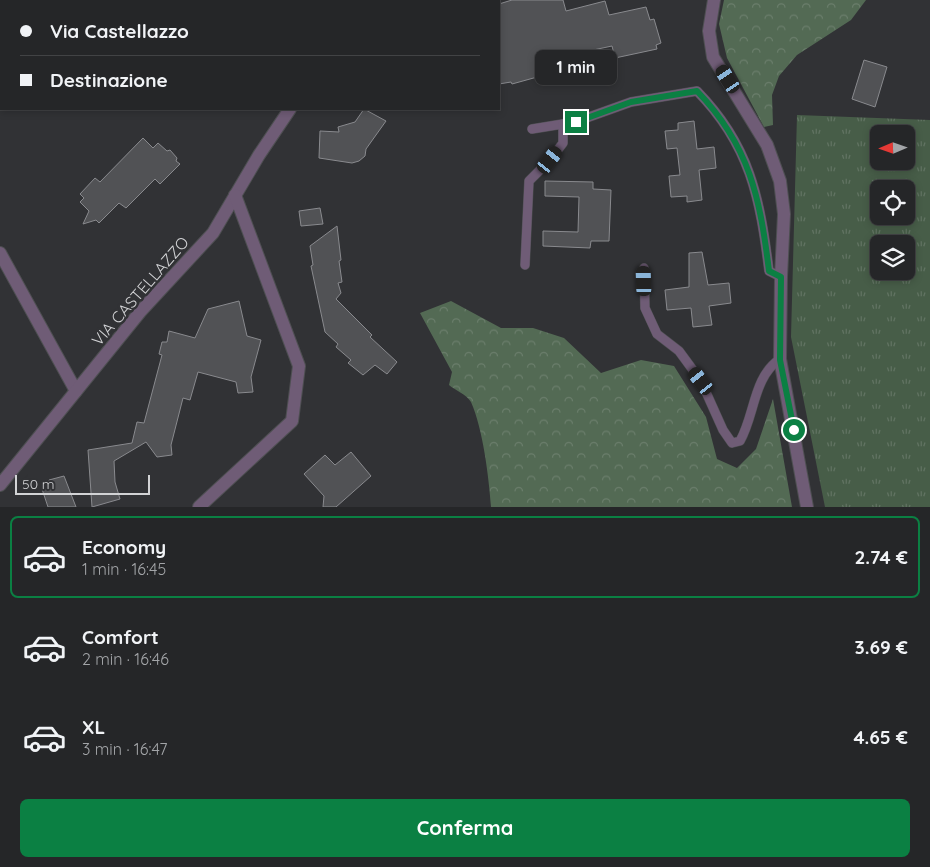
<!DOCTYPE html>
<html lang="it">
<head>
<meta charset="utf-8">
<style>
	:root { --surface:#252628; --page:#313234; --text:#f1f3f6; --muted:#a3a5a8; --line:#424345; --accent:#0b8043 }
	body { margin:0; font-family:Quicksand,sans-serif; background:var(--page); color:var(--text); height:100vh; display:flex; flex-direction:column; font-size:19px; white-space:nowrap }
	* { box-sizing:border-box; margin:0 }
	p { font-size:16px; color:var(--muted) }
	.icon { flex:none; width:28px; height:28px; fill:none; stroke:currentColor; stroke-width:2; stroke-linecap:round; stroke-linejoin:round }
	.map { position:relative; height:507px; overflow:hidden }
	.details { display:flex; flex-direction:column; background:var(--surface); flex:1 }
	.details>* { flex:none }
	.banner { position:absolute; left:0px; top:0px; width:500px; height:110px; box-shadow:0 2px 8px #0003,0 0 0 1px var(--line); display:grid; align-content:center; height:110px; padding:0 20px; background:var(--surface) }
	.needle { width:32px; rotate:268deg }
	.fabs { position:absolute; left:870px; top:125px; display:grid; gap:10px }
	.fabs a { display:grid; place-items:center; width:45px; height:45px; border-radius:8px; background:var(--surface); box-shadow:0 2px 8px #0003,0 0 0 1px var(--line); font-size:25px }
	.scale { position:absolute; left:15px; bottom:12px; width:135px; box-sizing:border-box; padding-left:5px; border:2px solid #d2d3d5; border-top:0; font-size:14px; line-height:18px; white-space:nowrap; color:#d2d3d5; -webkit-text-stroke:4px #313235; paint-order:stroke }
	.end { position:absolute; width:22px; height:22px; margin:-11px; border:6px solid #0b8043; background:#fff; box-shadow:0 0 0 2px #fff }
	.from { border-radius:50% }
	.bubble { position:absolute; height:35px; border-radius:8px; background:var(--surface); box-shadow:0 2px 8px #0003,0 0 0 1px var(--line); font-size:16px; font-weight:700; line-height:35px; text-align:center }
	.car { position:absolute; width:15px; height:30px; margin:-15px -8px; border-radius:6px; box-shadow:0 0 4px 1px #0007; background:linear-gradient(#222 24%,#8ab4d8 0 40%,#222 0 76%,#8ab4d8 0 86%,#222 0) }
	.banner b { display:flex; align-items:center; gap:18px; height:48px; font-size:19px }
	.banner b+b { border-top:1px solid var(--line) }
	.banner i { width:12px; height:12px; background:var(--text) }
	ul { padding:9px 0 0; list-style:none }
	li { display:flex; align-items:center; gap:15px; height:82px; margin:0 10px 8px; padding:0 10px; border:2px solid transparent; border-radius:8px }
	li div { flex:1 }
	li b { display:block; font-size:19px }
	li em { font-style:normal; font-weight:700 }
	li.selected { border-color:var(--accent) }
	li>.icon { width:45px; height:45px; stroke-width:1.5 }
	.button { display:flex; gap:10px; margin-top:auto; padding:10px 20px }
	.button a { flex:1; height:58px; border-radius:8px; background:var(--accent); color:#fff; font-size:20px; font-weight:700; line-height:58px; text-align:center }
	.map>svg:first-child { display:block }
	.grass { fill:url(#grass-tufts); fill-rule:evenodd }
	.forest { fill:url(#forest-crowns) }
	.building { fill:#515255; stroke:#898a8e }
	.lines { fill:none; stroke-linecap:round; stroke-linejoin:round }
	.lane-casing { stroke:#4e4f52; stroke-width:10 }
	.street-casing { stroke:#4e4f52; stroke-width:14 }
	.lane { stroke:#6f5c76; stroke-width:9 }
	.street { stroke:#6f5c76; stroke-width:12 }
	.route { stroke:#0b8043; stroke-width:6 }
	.labels { text-anchor:middle; dominant-baseline:central; stroke-width:5; stroke-linejoin:round; paint-order:stroke }
	.street-label { font-size:16px; fill:#d2d3d5; stroke:#313235 }
</style>
</head>
<body>
<div class="map">
<svg width="930" height="507" viewBox="0 0 930 507">
	<defs>
		<pattern id="grass-tufts" width="24" height="20" patternUnits="userSpaceOnUse" patternTransform="scale(1.25)"><rect width="24" height="20" fill="#475d48"/><path d="M3 7l-1-3M5 7V3M7 7l1-3M15 17l-1-3M17 17v-4M19 17l1-3" fill="none" stroke="#617362"/></pattern>
		<pattern id="forest-crowns" width="20" height="18" patternUnits="userSpaceOnUse" patternTransform="scale(1.25)"><rect width="20" height="18" fill="#536a54"/><path d="M2 6a3 3 0 1 1 6 0M12 15a3 3 0 1 1 6 0" fill="none" stroke="#6b7e6c"/></pattern>
	</defs>
	<rect width="100%" height="100%" fill="#313235"/>
	<path class="grass" d="M797 115 930 120V507H825L791 337ZM879 134H906V161H879ZM879 189H906V216H879ZM879 244H906V271H879Z"/>
	<g class="forest">
		<polygon points="724,0 866,0 851,20 797,55 779,76 772,95 773,125 764,127 727,58 719,24"/>
		<path d="M451 301 501 328H533L564 338 601 373 641 360 674 366 706 417 717 459 737 468 756 449 773 399 792 507H491C489 478 483 429 471 402 467 395 455 390 449 385L452 372 420 313Z"/>
	</g>
	<g class="building">
		<polygon points="512,0 563,0 566,11 605,1 609,15 646,7 650,20 654,19 661,43 656,45 657,49 615,58 612,46 579,53 573,55 575,64 566,66 566,69 512,84 511,82 499,84 499,4"/>
		<polygon points="864,60 887,67 875,107 852,99"/>
		<polygon points="364,109 386,121 366,149 365,156 359,161 352,163 319,158 320,131 339,132 338,127 355,122"/>
		<polygon points="694,121 697,149 714,147 716,168 699,170 702,200 687,202 687,196 671,197 669,176 680,175 677,148 667,149 665,131 678,130 678,123"/>
		<polygon points="143,138 153,148 158,143 167,151 170,150 177,158 176,161 180,164 160,184 155,179 126,208 119,203 99,223 96,220 83,224 89,211 80,202 84,198 80,194 95,178 100,182"/>
		<polygon points="545,181 593,182 593,189 611,190 609,241 591,241 590,248 543,246 543,231 578,232 579,197 545,196"/>
		<polygon points="320,208 323,224 301,226 299,211"/>
		<polygon points="337,226 341,260 339,261 342,282 338,283 341,293 336,299 372,335 370,337 397,362 387,374 375,365 363,375 348,363 351,360 336,347 338,344 325,332 311,266 313,265 310,246"/>
		<polygon points="702,252 708,285 729,283 731,303 709,306 712,325 693,327 691,308 667,310 665,290 689,287 689,253"/>
		<polygon points="239,301 247,336 261,340 251,377 253,392 238,393 236,382 198,372 190,400 183,398 171,445 172,455 157,457 146,442 114,461 115,482 120,499 92,507 88,450 132,443 137,422 144,423 162,355 159,354 162,342 167,342 169,331 195,338 208,309"/>
		<polygon points="351,452 371,476 336,507 323,507 324,496 304,474 325,455 335,465"/>
		<polygon points="64,476 76,507 48,507 42,489 50,485 49,480"/>
	</g>
	<g class="lines">
		<defs>
			<g id="lane">
				<polyline points="398,1 398,0"/>
				<polyline points="431,1 432,0"/>
				<polyline points="487,1 489,0"/>
				<path d="M532 129 575 122 631 102 697 91C750 145 760 198 769 271L781 277"/>
				<polyline points="525,265 529,181 550,160 563,143 563,124"/>
				<path d="M644 268 645 308 657 334 679 351 701 381 723 430 732 443 740 441C755 415 753 377 780 359"/>
			</g>
			<g id="street">
				<polyline points="714,0 709,31 713,57 767,145 780,181 784,214 781,277 780,359 807,507"/>
				<polyline points="32,1 34,0"/>
				<polyline points="362,1 363,0"/>
				<polyline points="0,26 1,26"/>
				<polyline points="0,253 76,391"/>
				<polyline points="0,485 140,312 213,233 259,155 290,109"/>
				<polyline points="199,507 292,421 299,366 235,195"/>
			</g>
		</defs>
		<use href="#lane" class="lane-casing"/>
		<use href="#street" class="street-casing"/>
		<use href="#lane" class="lane"/>
		<use href="#street" class="street"/>
	</g>
	<g class="lines">
		<path class="route" d="M576 122 631 102 697 91C750 146 760 198 769 271L781 277 780 360 794 430"/>
	</g>
	<g class="labels">
		<g class="street-label">
			<text transform="translate(140 291) rotate(-49)">VIA CASTELLAZZO</text>
		</g>
	</g>
</svg>
<div class="fabs">
<a><svg class="needle" viewBox="-14 -14 28 28"><path d="M0-13l5 13h-10z" fill="#e53935"/><path d="M0 13l5-13h-10z" fill="#a3a5a8"/></svg></a>
<a><svg class="icon" aria-label="locate" viewBox="0 0 24 24"><circle cx="12" cy="12" r="6"/><path d="M12 2v4M12 18v4M2 12h4M18 12h4"/></svg></a>
<a><svg class="icon" aria-label="layers" viewBox="0 0 24 24"><path d="M12 4l9 5-9 5-9-5zM3 14l9 5 9-5"/></svg></a>
</div>
<div class="scale">50 m</div>
<i class="end from" style="left:794px;top:430px"></i>
<i class="end" style="left:576px;top:122px"></i>
<div class="bubble" style="left:535px;top:50px;width:82px">1 min</div>
<i class="car" style="left:728px;top:79px;rotate:327deg"></i>
<i class="car" style="left:550px;top:160px;rotate:38deg"></i>
<i class="car" style="left:644px;top:281px;rotate:358deg"></i>
<i class="car" style="left:701px;top:381px;rotate:323deg"></i>
<div class="banner">
<b><i class="from"></i>Via Castellazzo</b>
<b><i></i>Destinazione</b>
</div>
</div>
<section class="details">
<ul>
<li class="selected"><svg class="icon" aria-label="car" viewBox="0 0 24 24"><path d="M5 17H2v-5l4-1 3-4h7l3 4 3 1v5h-3M9 17h6M6 11h13"/><circle cx="7" cy="17" r="2"/><circle cx="17" cy="17" r="2"/></svg><div><b>Economy</b><p>1 min · 16:45</p></div><em>2.74 €</em></li>
<li><svg class="icon" aria-label="car" viewBox="0 0 24 24"><path d="M5 17H2v-5l4-1 3-4h7l3 4 3 1v5h-3M9 17h6M6 11h13"/><circle cx="7" cy="17" r="2"/><circle cx="17" cy="17" r="2"/></svg><div><b>Comfort</b><p>2 min · 16:46</p></div><em>3.69 €</em></li>
<li><svg class="icon" aria-label="car" viewBox="0 0 24 24"><path d="M5 17H2v-5l4-1 3-4h7l3 4 3 1v5h-3M9 17h6M6 11h13"/><circle cx="7" cy="17" r="2"/><circle cx="17" cy="17" r="2"/></svg><div><b>XL</b><p>3 min · 16:47</p></div><em>4.65 €</em></li>
</ul>
<div class="button"><a>Conferma</a></div>
</section>
</body>
</html>
